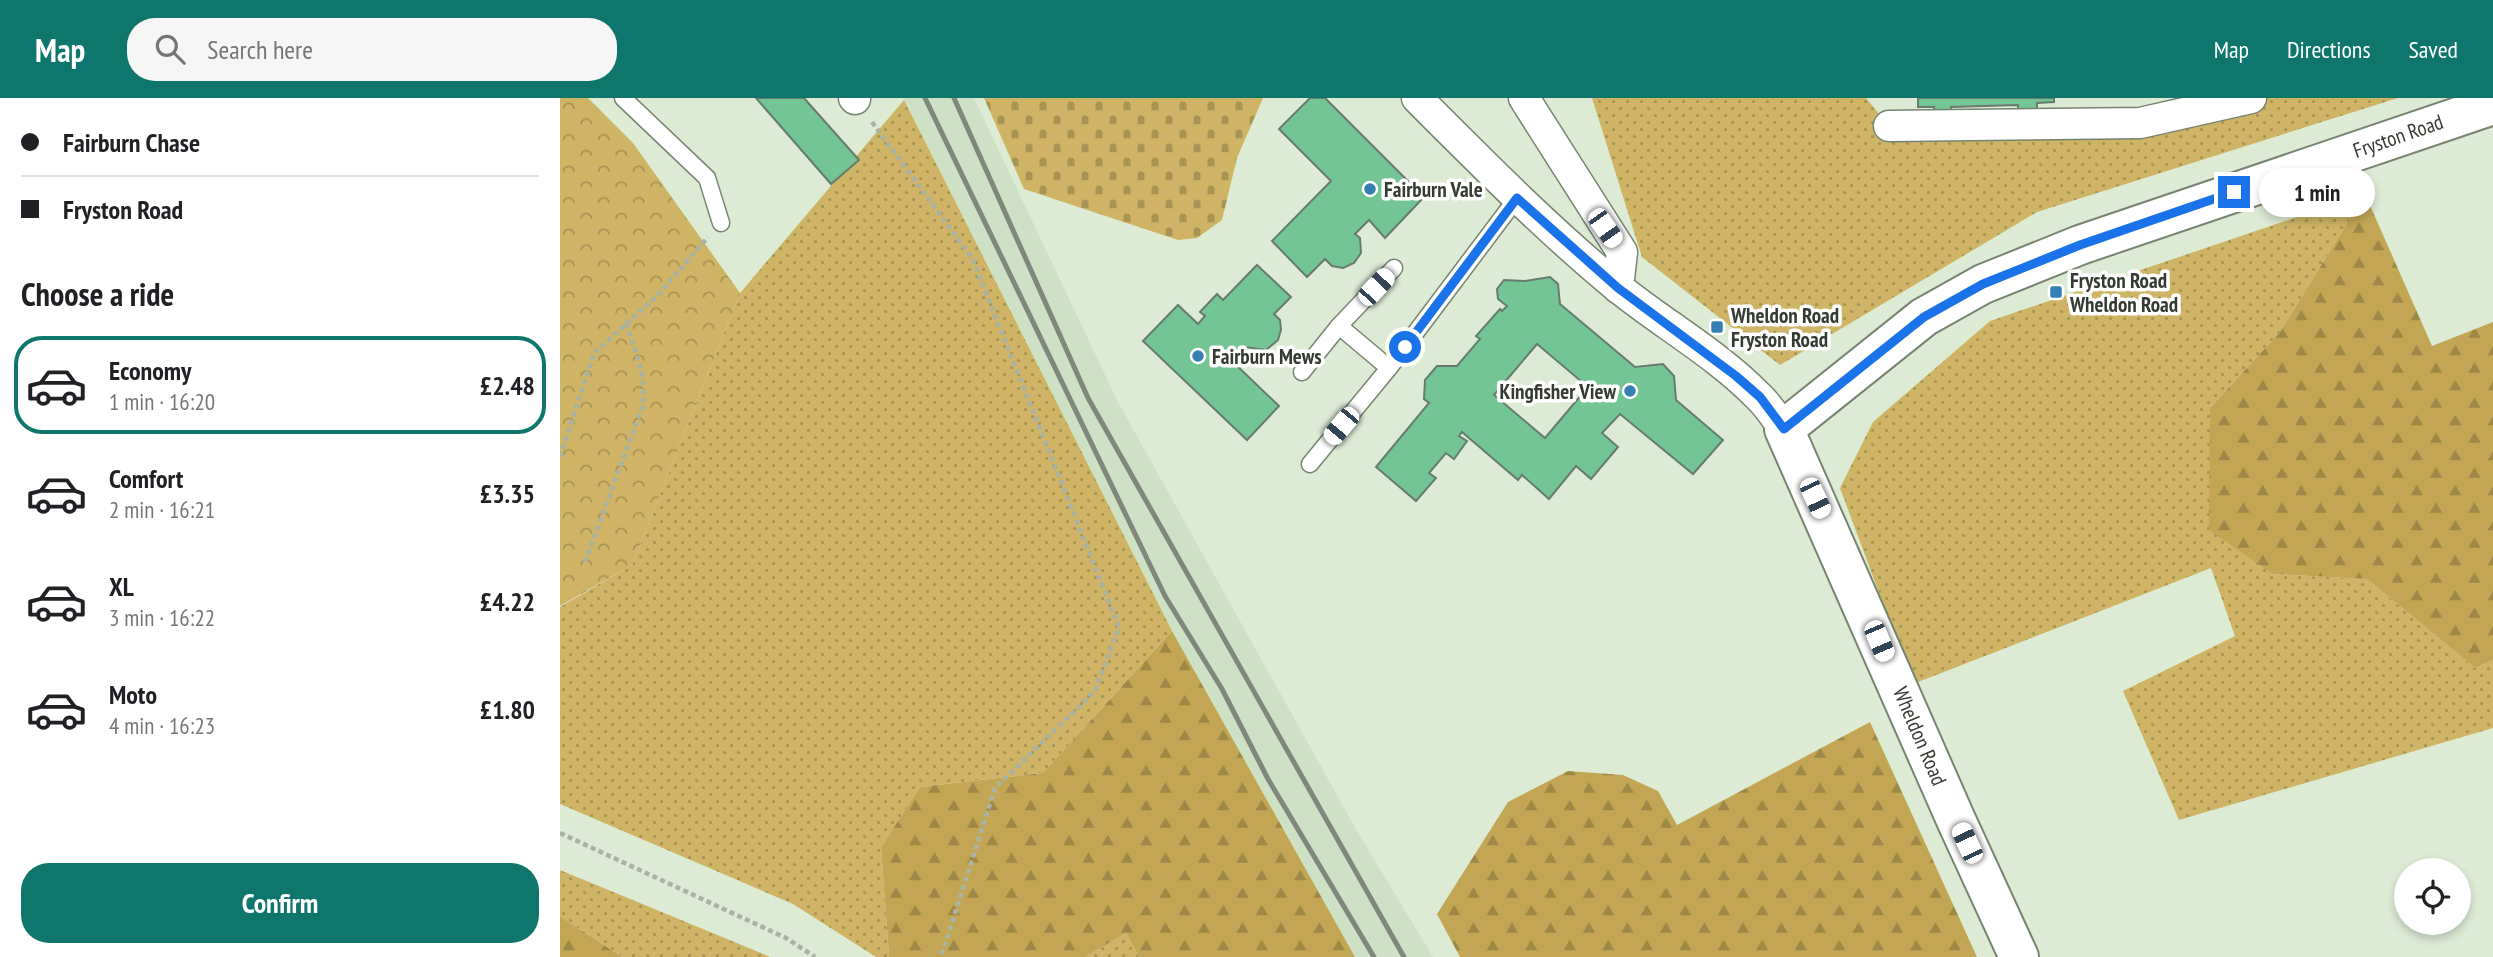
<!DOCTYPE html>
<html lang="en">
<head>
<meta charset="utf-8">
<style>
	:root { --surface:#fff; --page:#f6f6f6; --text:#202124; --muted:#757577; --line:#e0e0e0; --accent:#0f766e }
	body { margin:0; font-family:"PT Sans Narrow",sans-serif; background:var(--page); color:var(--text); height:100vh; display:flex; flex-direction:column; font-size:26px; white-space:nowrap }
	* { box-sizing:border-box; margin:0 }
	p { font-size:23px; color:var(--muted) }
	.icon { flex:none; width:38px; height:38px; fill:none; stroke:currentColor; stroke-width:2; stroke-linecap:round; stroke-linejoin:round }
	.map { position:relative; flex:1; overflow:hidden }
	.details { display:flex; flex-direction:column; background:var(--surface); width:560px }
	.details>* { flex:none }
	.top-card { display:grid; align-content:center; height:154px; padding:0 21px; background:var(--surface) }
	.fabs { position:absolute; left:1834px; top:760px; display:grid; gap:14px }
	.fabs a { display:grid; place-items:center; width:77px; height:77px; border-radius:50%; background:var(--surface); box-shadow:0 4px 10px #0003; font-size:35px }
	.end { position:absolute; width:32px; height:32px; margin:-16px; border:9px solid #1a73e8; background:#fff; box-shadow:0 0 0 4px #fff }
	.from { border-radius:50% }
	.bubble { position:absolute; height:49px; border-radius:24px; background:var(--surface); box-shadow:0 4px 10px #0003; font-size:23px; font-weight:800; line-height:49px; text-align:center }
	.car { position:absolute; width:21px; height:42px; margin:-21px -10px; border-radius:9px; box-shadow:0 0 5px 2px #0007; background:linear-gradient(#fff 24%,#345 0 40%,#fff 0 76%,#345 0 86%,#fff 0) }
	.top-card b { display:flex; align-items:center; gap:24px; height:66px; font-size:26px }
	.top-card b+b { border-top:2px solid var(--line) }
	.top-card i { width:18px; height:18px; background:var(--text) }
	ul { padding:0; list-style:none }
	li { display:flex; align-items:center; gap:21px; height:98px; margin:0 14px 10px; padding:0 7px; border:4px solid transparent; border-radius:28px }
	li div { flex:1 }
	li b { display:block; font-size:26px }
	li em { font-style:normal; font-weight:800 }
	li.active { border-color:var(--accent) }
	li>.icon { width:63px; height:63px; stroke-width:1.5 }
	h2 { padding:0 21px; font-size:32px; line-height:84px }
	.cta { display:flex; gap:14px; margin-top:auto; padding:14px 21px }
	.cta a { flex:1; height:80px; border-radius:28px; background:var(--accent); color:#fff; font-size:28px; font-weight:800; line-height:80px; text-align:center }
	header { display:flex; align-items:center; gap:42px; box-sizing:border-box; height:98px; padding:0 35px; background:var(--accent); color:#fff }
	header strong { font-size:33px }
	nav { display:flex; gap:38px; margin-inline-start:auto; font-size:24px }
	.search { width:490px; height:63px; background:var(--page); display:flex; align-items:center; gap:18px; box-sizing:border-box; padding:0 24px; border-radius:28px; color:var(--muted); font-size:26px }
	main { display:flex; flex:1; min-height:0 }
	.map>svg:first-child { display:block }
	.built { fill:#cfe1c5 }
	.grass { fill:url(#grass-dots) }
	.forest { fill:url(#forest-firs) }
	.cemetery { fill:url(#cemetery-stones) }
	.park { fill:url(#park-crowns) }
	.building { fill:#74c594; stroke:#677c6e; stroke-width:2; fill-rule:evenodd }
	.lines { fill:none; stroke-linecap:round; stroke-linejoin:round }
	.service-casing { stroke:#778470; stroke-width:19 }
	.minor-casing { stroke:#778470; stroke-width:33 }
	.tertiary-casing { stroke:#778470; stroke-width:42 }
	.path { stroke:#a8b3a1; stroke-width:4.5; stroke-dasharray:5 3.5; stroke-linecap:butt }
	.service { stroke:#fff; stroke-width:16 }
	.minor { stroke:#fff; stroke-width:30 }
	.tertiary { stroke:#fff; stroke-width:38 }
	.rail { stroke:#7f887a; stroke-width:5 }
	.route { stroke:#1a73e8; stroke-width:9 }
	.poi-dot { fill:#357fb2; stroke:#fff; stroke-width:2.5 }
	.labels { text-anchor:middle; dominant-baseline:central; stroke-width:7; stroke-linejoin:round; paint-order:stroke }
	.street-label { font-size:21px; fill:#353b32; stroke:#fff }
	.poi-label { font-size:21px; font-weight:bold; fill:#353b32; stroke:#fff; text-anchor:start }
</style>
</head>
<body>
<header>
<strong>Map</strong>
<div class="search"><svg class="icon" aria-label="search" viewBox="0 0 24 24"><circle cx="10" cy="10" r="6"/><path d="M15 15l6 6"/></svg>Search here</div>
<nav><a>Map</a><a>Directions</a><a>Saved</a></nav>
</header>
<main>
<section class="details">
<div class="top-card">
<b><i class="from"></i>Fairburn Chase</b>
<b><i></i>Fryston Road</b>
</div>
<h2>Choose a ride</h2>
<ul>
<li class="active"><svg class="icon" aria-label="car" viewBox="0 0 24 24"><path d="M5 17H2v-5l4-1 3-4h7l3 4 3 1v5h-3M9 17h6M6 11h13"/><circle cx="7" cy="17" r="2"/><circle cx="17" cy="17" r="2"/></svg><div><b>Economy</b><p>1 min · 16:20</p></div><em>£2.48</em></li>
<li><svg class="icon" aria-label="car" viewBox="0 0 24 24"><path d="M5 17H2v-5l4-1 3-4h7l3 4 3 1v5h-3M9 17h6M6 11h13"/><circle cx="7" cy="17" r="2"/><circle cx="17" cy="17" r="2"/></svg><div><b>Comfort</b><p>2 min · 16:21</p></div><em>£3.35</em></li>
<li><svg class="icon" aria-label="car" viewBox="0 0 24 24"><path d="M5 17H2v-5l4-1 3-4h7l3 4 3 1v5h-3M9 17h6M6 11h13"/><circle cx="7" cy="17" r="2"/><circle cx="17" cy="17" r="2"/></svg><div><b>XL</b><p>3 min · 16:22</p></div><em>£4.22</em></li>
<li><svg class="icon" aria-label="car" viewBox="0 0 24 24"><path d="M5 17H2v-5l4-1 3-4h7l3 4 3 1v5h-3M9 17h6M6 11h13"/><circle cx="7" cy="17" r="2"/><circle cx="17" cy="17" r="2"/></svg><div><b>Moto</b><p>4 min · 16:23</p></div><em>£1.80</em></li>
</ul>
<div class="cta"><a>Confirm</a></div>
</section>
<div class="map">
<svg width="1933" height="859" viewBox="0 0 1933 859">
	<defs>
		<pattern id="grass-dots" width="8" height="8" patternUnits="userSpaceOnUse" patternTransform="scale(1.75)"><rect width="8" height="8" fill="#ceb464"/><path d="M2 2h.1M6 6h.1" fill="none" stroke="#a89453" stroke-width="1.8" stroke-linecap="round"/></pattern>
		<pattern id="forest-firs" width="22" height="20" patternUnits="userSpaceOnUse" patternTransform="scale(1.75)"><rect width="22" height="20" fill="#c2a654"/><path d="M5 1l3.5 6h-7zM16 11l3.5 6h-7z" fill="#9e8846"/></pattern>
		<pattern id="cemetery-stones" width="16" height="16" patternUnits="userSpaceOnUse" patternTransform="scale(1.75)"><rect width="16" height="16" fill="#ceb464"/><path d="M2 7V4a2 2 0 0 1 4 0v3zM10 15v-3a2 2 0 0 1 4 0v3z" fill="#a89453"/></pattern>
		<pattern id="park-crowns" width="20" height="18" patternUnits="userSpaceOnUse" patternTransform="scale(1.75)"><rect width="20" height="18" fill="#ceb464"/><path d="M2 6a3 3 0 1 1 6 0M12 15a3 3 0 1 1 6 0" fill="none" stroke="#a89453"/></pattern>
	</defs>
	<rect width="100%" height="100%" fill="#ddebd5"/>
	<polygon class="built" points="343,0 414,0 558,304 797,733 873,859 795,859 612,533"/>
	<g class="grass">
		<polygon points="1032,0 1306,0 1329,28 1580,25 1691,0 1838,0 1477,114 1220,267 1082,159"/>
		<polygon points="344,2 612,533 483,675 360,689 321,749 329,859 316,859 233,806 0,706 0,509 72,467 180,195"/>
		<polygon points="1805,96 1720,234 1650,310 1713,476 1807,481 1915,570 1933,562 1933,630 1619,722 1563,593 1675,538 1651,470 1353,586 1280,390 1313,324 1430,223"/>
		<polygon points="0,772 208,858 210,859 62,859 0,818"/>
		<polygon points="566,835 579,859 525,859"/>
	</g>
	<g class="forest">
		<polygon points="1805,96 1872,248 1933,224 1933,562 1915,570 1807,481 1713,476 1649,432 1650,310 1720,234"/>
		<polygon points="612,533 795,859 579,859 566,835 525,859 329,859 321,749 360,689 483,675"/>
		<polygon points="1310,624 1417,859 900,859 877,816 948,704 1008,673 1063,677 1098,693 1117,727"/>
		<polygon points="0,818 62,859 0,859"/>
	</g>
	<polygon class="cemetery" points="424,0 703,0 677,60 662,122 637,140 618,142 464,91"/>
	<polygon class="park" points="0,0 28,0 73,45 180,195 72,467 0,508"/>
	<g class="building">
		<polygon points="196,0 244,0 299,62 271,86"/>
		<polygon points="750,0 765,0 864,99 825,140 809,122 795,136 800,140 801,155 794,165 783,170 772,168 765,161 747,179 712,143 771,83 719,31"/>
		<polygon points="1358,0 1494,0 1494,4 1477,5 1477,13 1458,14 1458,7 1391,9 1391,17 1375,18 1374,9 1358,9"/>
		<polygon points="697,167 731,199 714,216 720,222 721,232 718,242 706,252 685,249 672,263 719,308 687,342 583,243 618,207 638,226 645,218 640,214 657,196 663,202"/>
		<path d="M990 179 998 186 1000 206 1075 269 1103 266 1114 278 1116 302 1163 342 1133 376 1060 316 1042 335 1058 349 1031 381 1016 368 989 401 962 377 958 382 902 334 899 338 907 343 894 361 886 355 869 375 876 380 856 403 816 369 869 305 864 301 865 282 877 268H897L920 241 916 238 940 211 942 213 947 208 938 201 937 191 944 182 965 183ZM977 246 1028 289 985 340 934 297Z"/>
	</g>
	<g class="lines">
		<defs>
			<g id="service">
				<polyline points="63,0 147,80 161,125"/>
				<polyline points="779,228 834,170"/>
				<polyline points="742,274 779,228 829,270"/>
				<polyline points="750,366 829,270 957,100"/>
			</g>
			<g id="minor">
				<polyline points="294,0 295,1"/>
				<path d="M857 0C921 64 985 129 1055 187 1101 225 1156 255 1198 298 1208 307 1216 320 1224 331"/>
				<polyline points="964,0 1062,154 1058,190"/>
				<polyline points="1329,28 1580,25 1691,0"/>
			</g>
			<polyline id="tertiary" points="1459,859 1396,722 1224,331 1364,219 1423,186 1520,147 1933,7"/>
		</defs>
		<use href="#service" class="service-casing"/>
		<use href="#minor" class="minor-casing"/>
		<use href="#tertiary" class="tertiary-casing"/>
		<g class="path">
			<polyline points="312,24 412,160 559,529 535,593 435,690 381,859"/>
			<polyline points="0,359 34,255 97,198 148,139"/>
			<path d="M25 464 83 307C86 278 76 253 66 226"/>
			<polyline points="0,735 226,840 255,859"/>
		</g>
		<use href="#service" class="service"/>
		<use href="#minor" class="minor"/>
		<use href="#tertiary" class="tertiary"/>
		<g class="rail">
			<polyline points="365,0 605,498 662,591 708,681 814,859"/>
			<polyline points="394,0 528,300 844,859"/>
		</g>
	</g>
	<g class="lines">
		<polyline class="route" points="845,249 957,100 1058,190 1176,278 1200,299 1224,331 1364,219 1423,186 1520,147 1674,94"/>
	</g>
	<g class="poi-dot">
		<circle cx="810" cy="91" r="7"/>
		<rect x="1489" y="187" width="14" height="14" rx="3.5"/>
		<rect x="1150" y="222" width="14" height="14" rx="3.5"/>
		<circle cx="638" cy="258" r="7"/>
		<circle cx="1070" cy="293" r="7"/>
	</g>
	<g class="labels">
		<g class="street-label">
			<text transform="translate(1838 38) rotate(-19)">Fryston Road</text>
			<text transform="translate(1360 638) rotate(67)">Wheldon Road</text>
		</g>
		<g class="poi-label">
			<text x="824" y="91">Fairburn Vale</text>
			<text x="1510" y="182">Fryston Road<tspan x="1510" dy="24">Wheldon Road</tspan></text>
			<text x="1171" y="217">Wheldon Road<tspan x="1171" dy="24">Fryston Road</tspan></text>
			<text x="652" y="258">Fairburn Mews</text>
			<text x="1056" y="293" text-anchor="end">Kingfisher View</text>
		</g>
	</g>
</svg>
<div class="fabs">
<a><svg class="icon" aria-label="locate" viewBox="0 0 24 24"><circle cx="12" cy="12" r="6"/><path d="M12 2v4M12 18v4M2 12h4M18 12h4"/></svg></a>
</div>
<i class="end from" style="left:845px;top:249px"></i>
<i class="end" style="left:1674px;top:94px"></i>
<div class="bubble" style="left:1699px;top:70px;width:116px">1 min</div>
<i class="car" style="left:1045px;top:130px;rotate:145deg"></i>
<i class="car" style="left:816px;top:189px;rotate:43deg"></i>
<i class="car" style="left:781px;top:328px;rotate:220deg"></i>
<i class="car" style="left:1255px;top:400px;rotate:155deg"></i>
<i class="car" style="left:1319px;top:543px;rotate:157deg"></i>
<i class="car" style="left:1407px;top:745px;rotate:335deg"></i>
</div>
</main>
</body>
</html>
